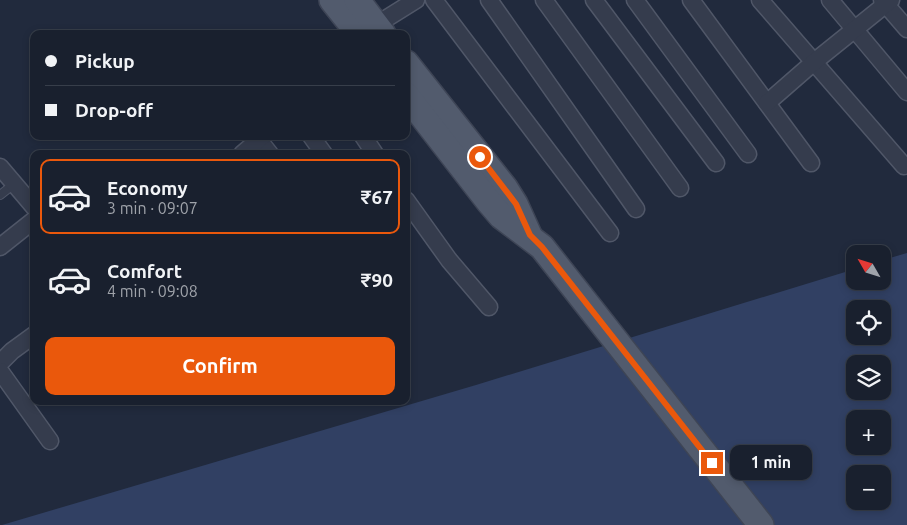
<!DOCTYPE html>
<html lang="en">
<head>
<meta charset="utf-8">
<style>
	:root { --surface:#19202e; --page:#222836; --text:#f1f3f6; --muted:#9fa3aa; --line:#373e4a; --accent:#ea580c }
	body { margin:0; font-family:Ubuntu,sans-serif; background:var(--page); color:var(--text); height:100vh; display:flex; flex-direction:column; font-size:19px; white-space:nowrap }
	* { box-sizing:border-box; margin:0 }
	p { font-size:16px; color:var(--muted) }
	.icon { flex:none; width:28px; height:28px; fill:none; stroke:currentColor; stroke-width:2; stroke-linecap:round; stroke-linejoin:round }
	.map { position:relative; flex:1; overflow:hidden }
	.sheet { position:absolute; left:30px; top:150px; width:380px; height:255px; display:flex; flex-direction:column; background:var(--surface); border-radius:10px; box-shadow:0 2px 8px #0003,0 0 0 1px var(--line) }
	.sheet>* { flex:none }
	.banner { position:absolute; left:30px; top:30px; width:380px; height:110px; border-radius:10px; box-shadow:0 2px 8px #0003,0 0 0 1px var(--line); display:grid; align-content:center; height:110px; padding:0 15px; background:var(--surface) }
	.needle { width:32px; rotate:309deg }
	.fabs { position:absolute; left:846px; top:245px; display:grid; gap:10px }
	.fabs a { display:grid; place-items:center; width:45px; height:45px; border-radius:10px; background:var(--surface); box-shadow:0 2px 8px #0003,0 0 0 1px var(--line); font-size:25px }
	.end { position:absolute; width:22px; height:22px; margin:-11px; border:6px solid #ea580c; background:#fff; box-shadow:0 0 0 2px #fff }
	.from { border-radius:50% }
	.bubble { position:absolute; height:35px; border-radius:10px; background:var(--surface); box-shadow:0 2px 8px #0003,0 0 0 1px var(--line); font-size:16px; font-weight:600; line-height:35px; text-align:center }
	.banner b { display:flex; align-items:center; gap:18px; height:48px; font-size:19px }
	.banner b+b { border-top:1px solid var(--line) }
	.banner i { width:12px; height:12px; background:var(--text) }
	ul { padding:9px 0 0; list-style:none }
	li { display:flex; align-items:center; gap:15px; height:75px; margin:0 10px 8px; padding:0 5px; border:2px solid transparent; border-radius:10px }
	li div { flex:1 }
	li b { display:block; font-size:19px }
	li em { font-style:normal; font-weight:600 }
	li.active { border-color:var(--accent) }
	li>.icon { width:45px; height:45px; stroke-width:1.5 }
	.primary-button { display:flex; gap:10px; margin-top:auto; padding:10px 15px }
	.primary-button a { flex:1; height:58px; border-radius:10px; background:var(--accent); color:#fff; font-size:20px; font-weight:600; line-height:58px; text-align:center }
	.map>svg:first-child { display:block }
	.water { fill:#314063; fill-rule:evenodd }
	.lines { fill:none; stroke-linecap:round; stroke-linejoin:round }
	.lane-casing { stroke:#505768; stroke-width:10 }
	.street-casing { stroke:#505768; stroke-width:19 }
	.primary-casing { stroke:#3e4556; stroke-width:28 }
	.lane { stroke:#353c4d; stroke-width:8 }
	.street { stroke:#353c4d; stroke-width:16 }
	.primary { stroke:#525b6d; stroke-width:25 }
	.route { stroke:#ea580c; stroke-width:6 }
</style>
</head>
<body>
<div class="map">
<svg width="907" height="525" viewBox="0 0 907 525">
	<rect width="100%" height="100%" fill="#212a3d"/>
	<path class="water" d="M907 253V525H2L476 385 855 269V281H882L883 260ZM855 309H882V336H855ZM855 364H882V391H855ZM855 419H882V446H855ZM855 474H882V501H855Z"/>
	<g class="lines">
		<defs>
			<polyline id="lane" points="0,195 14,184"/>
			<g id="street">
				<polyline points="434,0 610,233"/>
				<polyline points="489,0 636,209"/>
				<polyline points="544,0 680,188"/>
				<polyline points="594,0 716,163"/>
				<polyline points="635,0 748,154"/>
				<polyline points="691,0 811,163"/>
				<polyline points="760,0 904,166"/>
				<polyline points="830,0 907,92"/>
				<polyline points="882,0 907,29"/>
				<polyline points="376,25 416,0"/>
				<polyline points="767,103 814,62 891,0"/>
				<polyline points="311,136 324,154"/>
				<polyline points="363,136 375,154"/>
				<polyline points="259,140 270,154"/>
				<polyline points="242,154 263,136"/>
				<polyline points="0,167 34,207"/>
				<polyline points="406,200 449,260 489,307"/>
				<polyline points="0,247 34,220"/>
				<polyline points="0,363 12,351 34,335"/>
				<polyline points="0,371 50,441"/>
			</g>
			<g id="primary">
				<polyline points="332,0 359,34"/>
				<polyline points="357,0 383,34"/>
				<polyline points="406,63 505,188 515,204 529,235"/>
				<polyline points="406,95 489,202 501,216 542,247 761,525"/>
			</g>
		</defs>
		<use href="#lane" class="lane-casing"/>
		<use href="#street" class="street-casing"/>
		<use href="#primary" class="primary-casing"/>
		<use href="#lane" class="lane"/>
		<use href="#street" class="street"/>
		<use href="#primary" class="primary"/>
	</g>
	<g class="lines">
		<polyline class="route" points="480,157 516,204 530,235 542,247 712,463"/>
	</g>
</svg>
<div class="fabs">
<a><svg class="needle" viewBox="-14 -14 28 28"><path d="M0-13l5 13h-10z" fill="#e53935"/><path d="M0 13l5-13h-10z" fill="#9fa3aa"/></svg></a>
<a><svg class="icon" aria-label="locate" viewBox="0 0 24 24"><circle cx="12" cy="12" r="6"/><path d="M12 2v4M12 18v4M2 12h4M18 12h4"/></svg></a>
<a><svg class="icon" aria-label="layers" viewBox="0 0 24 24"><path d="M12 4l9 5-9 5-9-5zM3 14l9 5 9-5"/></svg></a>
<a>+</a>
<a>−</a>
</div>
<i class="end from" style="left:480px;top:157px"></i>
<i class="end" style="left:712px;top:463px"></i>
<div class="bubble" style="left:730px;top:445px;width:82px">1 min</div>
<div class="banner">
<b><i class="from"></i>Pickup</b>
<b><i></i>Drop-off</b>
</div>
<section class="sheet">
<ul>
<li class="active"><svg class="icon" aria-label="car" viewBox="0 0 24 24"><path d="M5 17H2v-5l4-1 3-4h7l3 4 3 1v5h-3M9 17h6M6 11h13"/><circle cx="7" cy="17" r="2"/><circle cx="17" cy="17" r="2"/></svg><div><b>Economy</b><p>3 min · 09:07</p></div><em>₹67</em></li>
<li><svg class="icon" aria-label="car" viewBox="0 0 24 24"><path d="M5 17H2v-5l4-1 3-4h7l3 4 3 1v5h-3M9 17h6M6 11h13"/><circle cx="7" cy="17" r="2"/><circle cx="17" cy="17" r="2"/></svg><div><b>Comfort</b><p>4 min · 09:08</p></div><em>₹90</em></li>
</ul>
<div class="primary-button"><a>Confirm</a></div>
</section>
</div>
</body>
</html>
